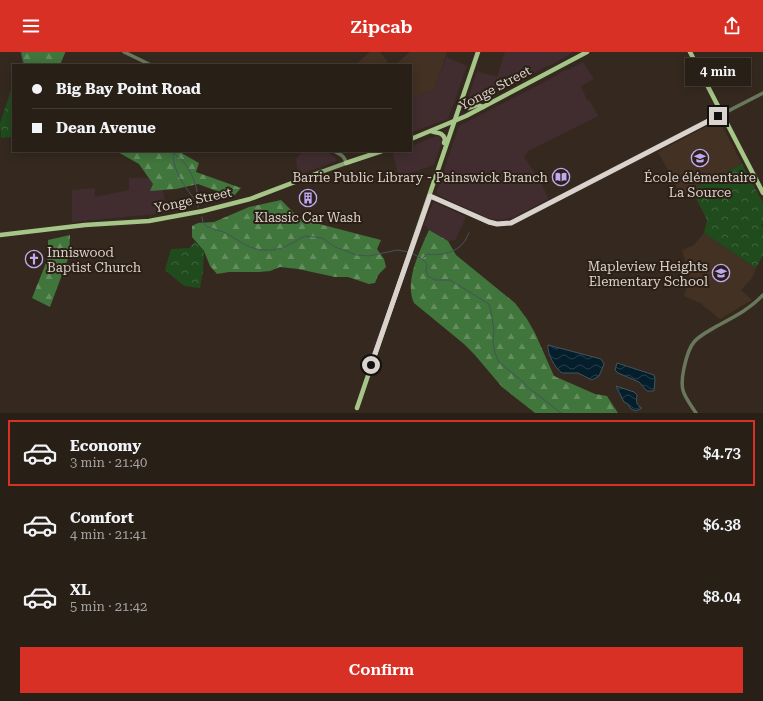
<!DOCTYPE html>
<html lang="en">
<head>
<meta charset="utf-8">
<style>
	:root { --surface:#281f17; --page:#342c24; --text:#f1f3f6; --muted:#a5a2a1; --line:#443d36; --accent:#d93025 }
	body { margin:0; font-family:"Roboto Serif",serif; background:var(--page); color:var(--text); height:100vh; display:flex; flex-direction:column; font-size:15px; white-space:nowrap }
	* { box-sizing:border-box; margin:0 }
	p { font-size:13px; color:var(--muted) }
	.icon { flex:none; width:22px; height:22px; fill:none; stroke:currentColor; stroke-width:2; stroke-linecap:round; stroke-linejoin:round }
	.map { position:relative; height:361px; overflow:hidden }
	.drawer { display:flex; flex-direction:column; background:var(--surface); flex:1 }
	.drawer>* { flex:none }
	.top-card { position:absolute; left:12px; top:12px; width:400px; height:88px; border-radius:0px; box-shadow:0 2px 10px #0003,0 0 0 1px var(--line); display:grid; align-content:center; height:88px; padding:0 20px; background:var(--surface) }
	.end { position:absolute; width:18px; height:18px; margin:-9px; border:5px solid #dad2cc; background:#111; box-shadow:0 0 0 2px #111 }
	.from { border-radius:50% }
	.bubble { position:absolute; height:28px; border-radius:0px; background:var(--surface); box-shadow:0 2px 10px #0003,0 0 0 1px var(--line); font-size:13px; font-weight:600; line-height:28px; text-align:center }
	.top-card b { display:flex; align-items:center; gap:14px; height:38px; font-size:15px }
	.top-card b+b { border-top:1px solid var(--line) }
	.top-card i { width:10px; height:10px; background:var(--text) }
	ul { padding:7px 0 0; list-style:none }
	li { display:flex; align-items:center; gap:12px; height:66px; margin:0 8px 6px; padding:0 12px; border:2px solid transparent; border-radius:0px }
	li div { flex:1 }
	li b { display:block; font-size:15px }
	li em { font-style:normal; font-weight:600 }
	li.on { border-color:var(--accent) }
	li>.icon { width:36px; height:36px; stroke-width:1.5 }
	.cta { display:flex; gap:8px; margin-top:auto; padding:8px 20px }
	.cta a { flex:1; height:46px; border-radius:0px; background:var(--accent); color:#fff; font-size:16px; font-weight:600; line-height:46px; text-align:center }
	header { display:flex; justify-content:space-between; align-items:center; height:52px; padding:0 20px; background:var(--accent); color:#fff; font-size:18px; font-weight:600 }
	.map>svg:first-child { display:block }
	.commercial { fill:#412d30 }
	.built { fill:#433123 }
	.forest { fill:url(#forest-firs) }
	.park { fill:url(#park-crowns) }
	.water { fill:url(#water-waves); stroke:#44545c }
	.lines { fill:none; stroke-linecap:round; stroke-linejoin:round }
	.stream { stroke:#44545c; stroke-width:1 }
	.tertiary { stroke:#69785c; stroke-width:3.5 }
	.secondary { stroke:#8ba475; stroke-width:4 }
	.primary { stroke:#a6c589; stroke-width:4.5 }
	.route { stroke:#dad2cc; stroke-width:5 }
	.labels { text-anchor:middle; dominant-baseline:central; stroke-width:4; stroke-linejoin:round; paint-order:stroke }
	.street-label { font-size:13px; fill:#dad2cc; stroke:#2b1f16 }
	.poi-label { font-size:13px; fill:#dad2cc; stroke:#2b1f16; text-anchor:end }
</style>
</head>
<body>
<header><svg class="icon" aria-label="menu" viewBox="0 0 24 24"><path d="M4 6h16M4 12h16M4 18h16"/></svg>Zipcab<svg class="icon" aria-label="share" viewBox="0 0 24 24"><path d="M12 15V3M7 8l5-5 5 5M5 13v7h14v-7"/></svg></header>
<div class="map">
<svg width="763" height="361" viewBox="0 0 763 361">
	<defs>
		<pattern id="forest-firs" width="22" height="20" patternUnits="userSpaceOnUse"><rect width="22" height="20" fill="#40753b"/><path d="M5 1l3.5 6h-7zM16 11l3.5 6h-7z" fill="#648e5f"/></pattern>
		<pattern id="park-crowns" width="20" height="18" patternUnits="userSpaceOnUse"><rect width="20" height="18" fill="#204b1d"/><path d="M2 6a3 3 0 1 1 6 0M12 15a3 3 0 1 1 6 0" fill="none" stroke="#40643d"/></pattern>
		<pattern id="water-waves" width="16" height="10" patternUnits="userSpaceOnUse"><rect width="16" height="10" fill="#041e2c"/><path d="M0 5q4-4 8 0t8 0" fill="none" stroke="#283e49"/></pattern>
	</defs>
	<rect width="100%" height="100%" fill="#35291f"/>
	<g class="commercial">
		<polygon points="505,0 573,0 553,12 545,15 474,52 469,50 468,47 477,19 497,25"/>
		<polygon points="446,5 467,14 448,67 411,80 411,49 422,41 435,36"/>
		<polygon points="583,10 594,27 581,34 587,48 590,49 598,64 528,99 524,105 540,129 547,143 548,147 514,165 500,168 488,166 436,142 459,74 558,23 563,19 568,18"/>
		<polygon points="437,84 440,85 442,90 434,113 399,125 393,102 399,99 411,99 411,94"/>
		<polygon points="317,99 325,99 335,105 337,109 298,123 296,107 303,100 314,101"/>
		<polygon points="129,126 149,126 153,132 151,138 163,137 166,161 72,170 72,138 95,136 95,145 129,138"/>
		<polygon points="434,150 466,165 455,188 448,189 429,178 424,173 433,151"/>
	</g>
	<g class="built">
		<polygon points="370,0 380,0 390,13 355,13"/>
		<polygon points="410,0 447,0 435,36 422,41 411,49 411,13 395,13"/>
		<polygon points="719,68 742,112 682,144 658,100"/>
		<polygon points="704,181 756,216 752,226 741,238 752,248 720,267 700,251 684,244 690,225 682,198 694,193"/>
	</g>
	<g class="forest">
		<polygon points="21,0 65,0 65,1 60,13 24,13"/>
		<polygon points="116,99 178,99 199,111 196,120 241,136 233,145 198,132 176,137 150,139 153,132 139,112"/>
		<polygon points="281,148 300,167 381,188 377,197 384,207 386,215 378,223 375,231 369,232 348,225 335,225 298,217 280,215 270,219 260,220 229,220 217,222 210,214 204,199 192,185 192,174 198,171 214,170 249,155"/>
		<path d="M429 178 448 189 456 203 515 251 527 267 535 281 554 324 595 342 607 344 618 361H535L502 335 474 302 464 292 414 251C404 230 420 198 429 178Z"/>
		<polygon points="70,183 69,204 50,255 32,246 48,206 48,188"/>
	</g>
	<g class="park">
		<polygon points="11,38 13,42 13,85 1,86 0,71"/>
		<polygon points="742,112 763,151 763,171 761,173 763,175 763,203 756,216 704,181 707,168 692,138"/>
		<polygon points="195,190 204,199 203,219 200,236 184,234 165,218 171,197 189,196"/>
	</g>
	<g class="water">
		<path d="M548 293 601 307 604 312 599 324 592 328 578 321H562C555 316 547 302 548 293Z"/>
		<polygon points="617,311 654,323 655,327 654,339 647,339 639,330 618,321 615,318"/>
		<path d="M616 334 634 340 637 343C636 350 636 353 642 356L636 359 631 357 628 352 624 350Z"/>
	</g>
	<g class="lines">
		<g class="stream">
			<polyline points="21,0 24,13"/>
			<path d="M171 99C185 108 194 123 197 139 198 144 197 149 198 155"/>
			<path d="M173 101C173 120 185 135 196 149"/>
			<polyline points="202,165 203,171 208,175 226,181 247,194 260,198 272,198 283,196 305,184 322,186 335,195 357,203 369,204 397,198 409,200"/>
			<polyline points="412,201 422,207 427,212 426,219 428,224 435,228 450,228 489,252 491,259 494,279 493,290 495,301 499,310 523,330 529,336 561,361"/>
			<path d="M423 206 427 202C438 204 457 201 464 190 466 188 467 184 469 181"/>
		</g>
		<g class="tertiary">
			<polyline points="124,0 151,13"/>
			<path d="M334 99C340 102 345 104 346 111"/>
			<polyline points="430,144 489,171 497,172 511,171 763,41"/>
			<path d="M696 361C684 343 679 339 684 316 686 307 688 297 694 290 700 283 709 279 717 274 734 265 750 257 763 243"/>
		</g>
		<polyline class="secondary" points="321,120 346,111"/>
		<g class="primary">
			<polyline points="690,0 763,141"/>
			<polyline points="464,48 464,52 468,56 477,53 483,55"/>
			<path d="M431 79C437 82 442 79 445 87L444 91"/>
			<polyline points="411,87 466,64 587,0"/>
			<polyline points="346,111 382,99"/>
			<polyline points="0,183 85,173 149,169 203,159 250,147 321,120"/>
			<polyline points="357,356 478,0"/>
		</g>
	</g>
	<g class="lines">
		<polyline class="route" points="371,313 430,144 489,170 497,172 511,171 718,64"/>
	</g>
	<defs>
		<symbol id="school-ring" viewBox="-11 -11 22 22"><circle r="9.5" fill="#2b1f16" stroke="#c0a8f3" stroke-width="1.5"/><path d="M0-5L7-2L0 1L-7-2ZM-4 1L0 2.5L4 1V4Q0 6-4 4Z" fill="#c0a8f3"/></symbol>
		<symbol id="library-ring" viewBox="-11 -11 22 22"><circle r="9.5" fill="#2b1f16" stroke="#c0a8f3" stroke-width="1.5"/><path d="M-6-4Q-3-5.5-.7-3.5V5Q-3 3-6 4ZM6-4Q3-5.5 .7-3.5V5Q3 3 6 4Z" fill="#c0a8f3"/></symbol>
		<symbol id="building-ring" viewBox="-11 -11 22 22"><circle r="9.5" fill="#2b1f16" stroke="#c0a8f3" stroke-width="1.5"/><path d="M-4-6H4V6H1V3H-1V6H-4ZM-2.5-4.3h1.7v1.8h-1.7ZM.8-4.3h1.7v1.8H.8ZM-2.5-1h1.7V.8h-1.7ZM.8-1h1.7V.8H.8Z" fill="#c0a8f3"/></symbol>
		<symbol id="church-ring" viewBox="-11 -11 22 22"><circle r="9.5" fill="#2b1f16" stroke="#c0a8f3" stroke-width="1.5"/><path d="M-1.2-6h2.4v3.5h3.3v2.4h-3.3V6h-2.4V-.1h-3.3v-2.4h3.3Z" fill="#c0a8f3"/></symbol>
	</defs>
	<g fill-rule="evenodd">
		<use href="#school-ring" x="690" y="96" width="20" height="20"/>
		<use href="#library-ring" x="551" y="115" width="20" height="20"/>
		<use href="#building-ring" x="298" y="136" width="20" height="20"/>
		<use href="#church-ring" x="24" y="197" width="20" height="20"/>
		<use href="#school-ring" x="711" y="211" width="20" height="20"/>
	</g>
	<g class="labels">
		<g class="street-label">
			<text transform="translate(495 36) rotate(-28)">Yonge Street</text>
			<text transform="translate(193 148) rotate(-12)">Yonge Street</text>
		</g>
		<g class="poi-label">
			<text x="548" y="125">Barrie Public Library - Painswick Branch</text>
			<text x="700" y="125" text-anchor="middle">École élémentaire<tspan x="700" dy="15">La Source</tspan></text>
			<text x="308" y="165" text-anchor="middle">Klassic Car Wash</text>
			<text x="47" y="200" text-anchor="start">Inniswood<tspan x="47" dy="15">Baptist Church</tspan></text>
			<text x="708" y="214">Mapleview Heights<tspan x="708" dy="15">Elementary School</tspan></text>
		</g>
	</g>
</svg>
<i class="end from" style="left:371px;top:313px"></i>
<i class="end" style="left:718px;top:64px"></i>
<div class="bubble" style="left:685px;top:6px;width:66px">4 min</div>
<div class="top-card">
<b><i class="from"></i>Big Bay Point Road</b>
<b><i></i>Dean Avenue</b>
</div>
</div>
<section class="drawer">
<ul>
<li class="on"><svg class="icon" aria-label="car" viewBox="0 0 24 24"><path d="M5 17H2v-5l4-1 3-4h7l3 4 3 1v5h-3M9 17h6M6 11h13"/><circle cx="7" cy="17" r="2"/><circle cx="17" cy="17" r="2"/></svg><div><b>Economy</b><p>3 min · 21:40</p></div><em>$4.73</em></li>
<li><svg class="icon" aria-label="car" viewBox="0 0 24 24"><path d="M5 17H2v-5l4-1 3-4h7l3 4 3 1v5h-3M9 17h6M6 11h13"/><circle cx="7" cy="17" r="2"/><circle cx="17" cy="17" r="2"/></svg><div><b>Comfort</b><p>4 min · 21:41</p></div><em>$6.38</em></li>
<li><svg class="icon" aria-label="car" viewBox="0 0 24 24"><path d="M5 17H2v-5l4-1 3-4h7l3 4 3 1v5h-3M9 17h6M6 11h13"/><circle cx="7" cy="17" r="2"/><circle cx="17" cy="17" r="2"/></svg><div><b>XL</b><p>5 min · 21:42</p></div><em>$8.04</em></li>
</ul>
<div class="cta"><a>Confirm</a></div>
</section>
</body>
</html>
